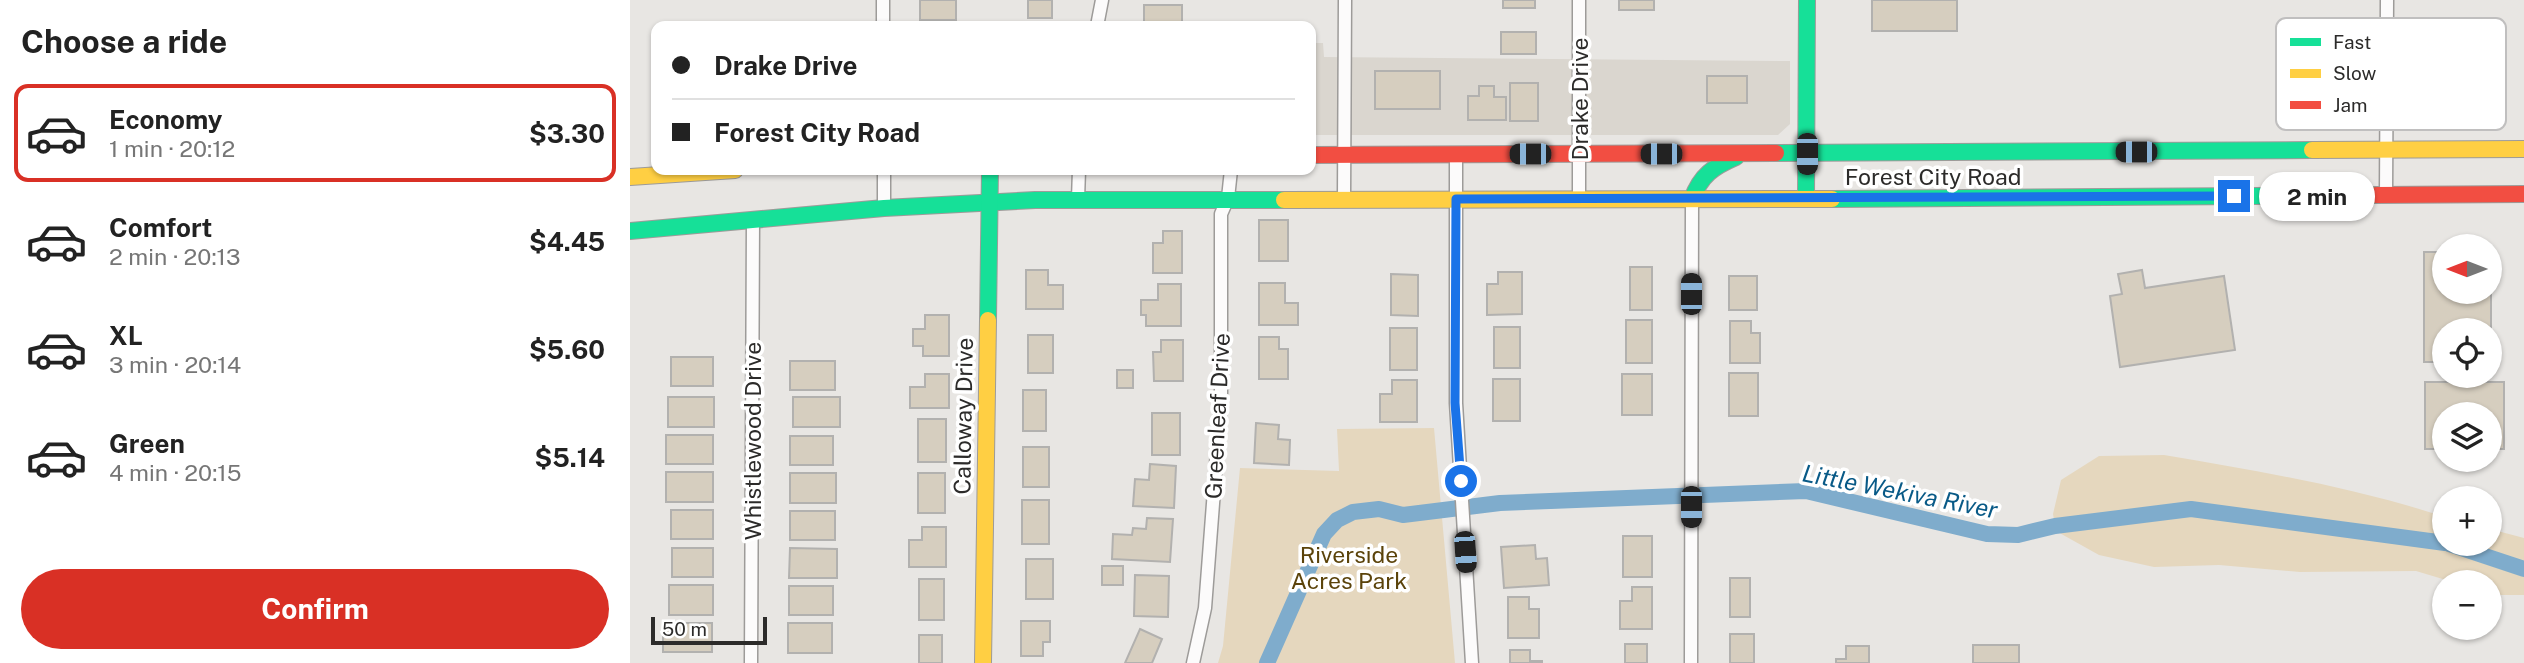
<!DOCTYPE html>
<html lang="en">
<head>
<meta charset="utf-8">
<style>
	:root { --surface:#fff; --page:#f2f2f2; --text:#222; --muted:#767676; --line:#e0e0e0; --accent:#d93025 }
	body { margin:0; font-family:"Public Sans",sans-serif; background:var(--page); color:var(--text); height:100vh; display:flex; flex-direction:column; font-size:26px; white-space:nowrap }
	* { box-sizing:border-box; margin:0 }
	p { font-size:23px; color:var(--muted) }
	.icon { flex:none; width:38px; height:38px; fill:none; stroke:currentColor; stroke-width:2; stroke-linecap:round; stroke-linejoin:round }
	.map { position:relative; flex:1; overflow:hidden }
	.details { display:flex; flex-direction:column; background:var(--surface); width:630px }
	.details>* { flex:none }
	.banner { position:absolute; left:21px; top:21px; width:665px; height:154px; border-radius:14px; box-shadow:0 2px 5px #0004; display:grid; align-content:center; height:154px; padding:0 21px; background:var(--surface) }
	.needle { width:46px; rotate:270deg }
	.tools { position:absolute; left:1802px; top:234px; display:grid; gap:14px }
	.tools a { display:grid; place-items:center; width:70px; height:70px; border-radius:50%; background:var(--surface); box-shadow:0 2px 5px #0004; font-size:35px }
	.scale { position:absolute; left:21px; bottom:18px; width:116px; box-sizing:border-box; padding-left:7px; border:4px solid #2c2b2a; border-top:0; font-size:19px; line-height:24px; white-space:nowrap; color:#2c2b2a; -webkit-text-stroke:5px #fff; paint-order:stroke }
	.end { position:absolute; width:32px; height:32px; margin:-16px; border:9px solid #1a73e8; background:#fff; box-shadow:0 0 0 4px #fff }
	.from { border-radius:50% }
	.bubble { position:absolute; height:49px; border-radius:24px; background:var(--surface); box-shadow:0 2px 5px #0004; font-size:23px; font-weight:700; line-height:49px; text-align:center }
	.car { position:absolute; width:21px; height:42px; margin:-21px -10px; border-radius:9px; box-shadow:0 0 5px 2px #0007; background:linear-gradient(#222 24%,#8ab4d8 0 40%,#222 0 76%,#8ab4d8 0 86%,#222 0) }
	.banner b { display:flex; align-items:center; gap:24px; height:66px; font-size:26px }
	.banner b+b { border-top:2px solid var(--line) }
	.banner i { width:18px; height:18px; background:var(--text) }
	ul { padding:0; list-style:none }
	li { display:flex; align-items:center; gap:21px; height:98px; margin:0 14px 10px; padding:0 7px; border:4px solid transparent; border-radius:14px }
	li div { flex:1 }
	li b { display:block; font-size:26px }
	li em { font-style:normal; font-weight:700 }
	li.active { border-color:var(--accent) }
	li>.icon { width:63px; height:63px; stroke-width:1.5 }
	h2 { padding:0 21px; font-size:32px; line-height:84px }
	.primary-button { display:flex; gap:14px; margin-top:auto; padding:14px 21px }
	.primary-button a { flex:1; height:80px; border-radius:42px; background:var(--accent); color:#fff; font-size:28px; font-weight:700; line-height:80px; text-align:center }
	main { display:flex; flex:1; min-height:0 }
	.map>svg:first-child { display:block }
	.built { fill:#dad6cf }
	.green { fill:#e5d7be }
	.lines { fill:none; stroke-linecap:round; stroke-linejoin:round }
	.canal { stroke:#7faccc; stroke-width:16 }
	.building { fill:#d6cebf; stroke:#b2b1af; stroke-width:2 }
	.street-casing { stroke:#9d9b99; stroke-width:15 }
	.fast-casing { stroke:#9d9b99; stroke-width:18 }
	.slow-casing { stroke:#9d9b99; stroke-width:18 }
	.jam-casing { stroke:#9d9b99; stroke-width:18 }
	.street { stroke:#fcfbfb; stroke-width:12 }
	.fast { stroke:#16e098; stroke-width:16 }
	.slow { stroke:#ffcf43; stroke-width:16 }
	.jam { stroke:#f24e42; stroke-width:16 }
	.route { stroke:#1a73e8; stroke-width:9 }
	.labels { text-anchor:middle; dominant-baseline:central; stroke-width:7; stroke-linejoin:round; paint-order:stroke }
	.street-label { font-size:23px; fill:#2c2b2a; stroke:#fff }
	.park-label { font-size:23px; fill:#5b430a; stroke:#fff }
	.water-label { font-size:24px; font-style:italic; fill:#095a87; stroke:#fff }
	.key { fill:#fff; stroke:#c0bfbf; stroke-width:2 }
	.key-label { font-size:19px; fill:#2c2b2a }
</style>
</head>
<body>
<main>
<section class="details">
<h2>Choose a ride</h2>
<ul>
<li class="active"><svg class="icon" aria-label="car" viewBox="0 0 24 24"><path d="M5 17H2v-5l4-1 3-4h7l3 4 3 1v5h-3M9 17h6M6 11h13"/><circle cx="7" cy="17" r="2"/><circle cx="17" cy="17" r="2"/></svg><div><b>Economy</b><p>1 min · 20:12</p></div><em>$3.30</em></li>
<li><svg class="icon" aria-label="car" viewBox="0 0 24 24"><path d="M5 17H2v-5l4-1 3-4h7l3 4 3 1v5h-3M9 17h6M6 11h13"/><circle cx="7" cy="17" r="2"/><circle cx="17" cy="17" r="2"/></svg><div><b>Comfort</b><p>2 min · 20:13</p></div><em>$4.45</em></li>
<li><svg class="icon" aria-label="car" viewBox="0 0 24 24"><path d="M5 17H2v-5l4-1 3-4h7l3 4 3 1v5h-3M9 17h6M6 11h13"/><circle cx="7" cy="17" r="2"/><circle cx="17" cy="17" r="2"/></svg><div><b>XL</b><p>3 min · 20:14</p></div><em>$5.60</em></li>
<li><svg class="icon" aria-label="car" viewBox="0 0 24 24"><path d="M5 17H2v-5l4-1 3-4h7l3 4 3 1v5h-3M9 17h6M6 11h13"/><circle cx="7" cy="17" r="2"/><circle cx="17" cy="17" r="2"/></svg><div><b>Green</b><p>4 min · 20:15</p></div><em>$5.14</em></li>
</ul>
<div class="primary-button"><a>Confirm</a></div>
</section>
<div class="map">
<svg width="1894" height="663" viewBox="0 0 1894 663">
	<rect width="100%" height="100%" fill="#e8e6e3"/>
	<polygon class="built" points="681,43 693,43 694,57 1160,61 1160,124 1148,135 681,135"/>
	<g class="green">
		<polygon points="804,428 825,663 588,663 593,646 610,468 709,471 707,429"/>
		<path d="M1534 455C1629 471 1723 487 1815 517V544H1860V529L1894 538V595H1869L1860 593V583H1826L1786 571 1670 572 1589 565 1524 567 1469 555 1426 531 1423 514 1431 480 1469 456Z"/>
	</g>
	<g class="lines">
		<g class="canal">
			<polyline points="1819,544 1894,569"/>
			<polyline points="637,663 694,534 707,520 723,512 749,509 773,515 870,503 1176,491 1357,534 1388,535 1425,526 1561,509 1815,543"/>
		</g>
	</g>
	<g class="building">
		<rect x="290" y="0" width="36" height="20"/>
		<rect x="398" y="0" width="24" height="18"/>
		<rect x="873" y="0" width="32" height="8"/>
		<rect x="989" y="0" width="35" height="10"/>
		<rect x="1242" y="0" width="85" height="31"/>
		<rect x="514" y="5" width="38" height="21"/>
		<rect x="871" y="32" width="35" height="22"/>
		<rect x="745" y="71" width="65" height="38"/>
		<rect x="1077" y="76" width="40" height="27"/>
		<rect x="880" y="83" width="28" height="38"/>
		<polygon points="849,86 864,86 864,97 876,97 876,120 838,120 838,96 849,96"/>
		<rect x="629" y="220" width="29" height="41"/>
		<polygon points="533,231 552,231 552,273 523,273 523,243 533,243"/>
		<polygon points="1794,252 1815,252 1815,292 1860,292 1861,252 1861,362 1860,331 1815,331 1815,362 1794,362"/>
		<rect x="1000" y="267" width="22" height="43"/>
		<polygon points="396,270 418,270 418,285 433,285 433,309 396,309"/>
		<polygon points="1512,270 1515,288 1594,276 1605,350 1490,367 1480,296 1492,294 1488,274"/>
		<polygon points="868,272 892,272 892,314 857,315 857,284 868,284"/>
		<polygon points="761,274 788,275 788,316 761,315"/>
		<rect x="1099" y="276" width="28" height="34"/>
		<polygon points="629,283 655,283 655,303 668,303 668,325 629,325"/>
		<polygon points="528,284 551,284 551,326 516,326 516,315 511,315 511,300 528,300"/>
		<polygon points="295,315 319,315 319,356 293,356 293,346 283,346 283,329 295,329"/>
		<rect x="996" y="320" width="26" height="43"/>
		<polygon points="1100,321 1121,321 1121,333 1130,333 1130,363 1100,363"/>
		<rect x="864" y="327" width="26" height="41"/>
		<rect x="760" y="328" width="27" height="42"/>
		<rect x="398" y="335" width="25" height="38"/>
		<polygon points="629,337 649,337 649,349 658,349 658,379 629,379"/>
		<polygon points="531,340 553,340 553,381 524,381 523,352 531,352"/>
		<rect x="41" y="357" width="42" height="29"/>
		<rect x="160" y="361" width="45" height="29"/>
		<rect x="487" y="370" width="16" height="18"/>
		<rect x="1099" y="373" width="29" height="43"/>
		<polygon points="295,374 319,374 319,408 280,408 280,387 295,387"/>
		<rect x="992" y="374" width="30" height="41"/>
		<rect x="863" y="379" width="27" height="42"/>
		<polygon points="762,380 787,380 787,422 750,422 750,394 762,394"/>
		<polygon points="1795,382 1874,382 1874,449 1860,449 1860,415 1815,415 1815,449 1795,449"/>
		<rect x="393" y="390" width="23" height="41"/>
		<rect x="38" y="397" width="46" height="30"/>
		<rect x="163" y="397" width="47" height="30"/>
		<rect x="522" y="413" width="28" height="42"/>
		<rect x="288" y="419" width="28" height="43"/>
		<polygon points="626,423 649,425 648,439 660,440 659,465 624,463"/>
		<rect x="36" y="435" width="47" height="29"/>
		<rect x="160" y="436" width="43" height="29"/>
		<rect x="393" y="447" width="26" height="40"/>
		<polygon points="520,464 546,466 544,508 503,506 505,479 519,480"/>
		<rect x="36" y="472" width="47" height="30"/>
		<rect x="160" y="473" width="46" height="30"/>
		<rect x="288" y="473" width="27" height="40"/>
		<rect x="392" y="500" width="27" height="44"/>
		<rect x="41" y="510" width="42" height="29"/>
		<rect x="160" y="511" width="45" height="29"/>
		<polygon points="517,518 543,519 540,562 482,559 483,534 502,535 503,528 516,529"/>
		<polygon points="292,527 316,527 316,567 279,567 279,540 292,540"/>
		<rect x="993" y="536" width="29" height="41"/>
		<polygon points="905,545 906,559 917,558 919,585 874,588 871,547"/>
		<rect x="42" y="548" width="41" height="29"/>
		<polygon points="160,548 207,549 207,578 159,578"/>
		<rect x="396" y="559" width="27" height="40"/>
		<rect x="472" y="566" width="21" height="19"/>
		<polygon points="505,575 539,576 538,617 504,616"/>
		<rect x="1100" y="578" width="20" height="39"/>
		<rect x="289" y="579" width="25" height="41"/>
		<rect x="39" y="585" width="44" height="30"/>
		<rect x="159" y="586" width="44" height="29"/>
		<polygon points="1002,587 1022,587 1022,629 990,629 990,601 1002,601"/>
		<polygon points="878,597 899,597 899,609 909,609 909,638 878,638"/>
		<polygon points="391,621 420,621 420,642 413,642 413,656 391,656"/>
		<rect x="33" y="623" width="49" height="29"/>
		<rect x="158" y="623" width="44" height="30"/>
		<polygon points="510,629 532,639 522,663 495,663"/>
		<rect x="1100" y="634" width="24" height="29"/>
		<rect x="289" y="635" width="23" height="28"/>
		<rect x="995" y="644" width="22" height="19"/>
		<rect x="1343" y="645" width="46" height="18"/>
		<polygon points="1216,646 1239,646 1239,663 1206,663 1206,659 1216,659"/>
		<polygon points="880,650 900,650 900,661 912,661 912,663 880,663"/>
	</g>
	<g class="lines">
		<defs>
			<g id="street">
				<polyline points="253,26 253,0"/>
				<polyline points="467,26 472,0"/>
				<polyline points="826,154 826,403 842,663"/>
				<polyline points="254,170 254,208"/>
				<polyline points="1756,195 1757,0"/>
				<polyline points="448,199 449,170"/>
				<polyline points="714,199 715,0"/>
				<polyline points="949,199 949,0"/>
				<polyline points="121,663 123,219"/>
				<polyline points="563,663 575,608 591,399 591,214 598,198 601,170"/>
				<polyline points="1061,663 1062,199"/>
			</g>
			<g id="fast">
				<polyline points="1146,153 1682,150"/>
				<path d="M1062 199C1071 175 1083 167 1106 157"/>
				<polyline points="1176,199 1177,0"/>
				<polyline points="1202,199 1746,195"/>
				<polyline points="0,231 254,208 405,200 654,200"/>
				<polyline points="358,320 360,170"/>
			</g>
			<g id="slow">
				<polyline points="1682,150 1894,149"/>
				<polyline points="0,177 105,170"/>
				<polyline points="654,200 1202,199"/>
				<polyline points="353,663 358,320"/>
			</g>
			<g id="jam">
				<polyline points="681,155 1146,153"/>
				<polyline points="1746,195 1894,194"/>
			</g>
		</defs>
		<use href="#street" class="street-casing"/>
		<use href="#fast" class="fast-casing"/>
		<use href="#slow" class="slow-casing"/>
		<use href="#jam" class="jam-casing"/>
		<use href="#street" class="street"/>
		<use href="#fast" class="fast"/>
		<use href="#slow" class="slow"/>
		<use href="#jam" class="jam"/>
	</g>
	<g class="lines">
		<polyline class="route" points="831,481 825,403 826,199 1604,196"/>
	</g>
	<g class="labels">
		<g class="street-label">
			<text transform="translate(949 99) rotate(-90)">Drake Drive</text>
			<text x="1303" y="176">Forest City Road</text>
			<text transform="translate(333 416) rotate(-89)">Calloway Drive</text>
			<text transform="translate(587 416) rotate(-87)">Greenleaf Drive</text>
			<text transform="translate(122 441) rotate(-90)">Whistlewood Drive</text>
		</g>
		<g class="park-label">
			<text x="719" y="554">Riverside<tspan x="719" dy="26">Acres Park</tspan></text>
		</g>
		<g class="water-label">
			<text transform="translate(1270 491) rotate(11)">Little Wekiva River</text>
		</g>
	</g>
	<rect x="1646" y="18" width="230" height="112" rx="10" class="key"/>
	<rect x="1660" y="38" width="31" height="8" fill="#16e098"/>
	<rect x="1660" y="69" width="31" height="9" fill="#ffcf43"/>
	<rect x="1660" y="101" width="31" height="8" fill="#f24e42"/>
	<g class="key-label">
		<text x="1703" y="49">Fast</text>
		<text x="1703" y="80">Slow</text>
		<text x="1703" y="112">Jam</text>
	</g>
</svg>
<div class="tools">
<a><svg class="needle" viewBox="-14 -14 28 28"><path d="M0-13l5 13h-10z" fill="#e53935"/><path d="M0 13l5-13h-10z" fill="#767676"/></svg></a>
<a><svg class="icon" aria-label="locate" viewBox="0 0 24 24"><circle cx="12" cy="12" r="6"/><path d="M12 2v4M12 18v4M2 12h4M18 12h4"/></svg></a>
<a><svg class="icon" aria-label="layers" viewBox="0 0 24 24"><path d="M12 4l9 5-9 5-9-5zM3 14l9 5 9-5"/></svg></a>
<a>+</a>
<a>−</a>
</div>
<div class="scale">50 m</div>
<i class="end from" style="left:831px;top:481px"></i>
<i class="end" style="left:1604px;top:196px"></i>
<div class="bubble" style="left:1629px;top:172px;width:116px">2 min</div>
<i class="car" style="left:1506px;top:152px;rotate:270deg"></i>
<i class="car" style="left:900px;top:154px;rotate:270deg"></i>
<i class="car" style="left:1031px;top:154px;rotate:270deg"></i>
<i class="car" style="left:1177px;top:154px;rotate:180deg"></i>
<i class="car" style="left:1061px;top:294px;rotate:0deg"></i>
<i class="car" style="left:1061px;top:507px;rotate:180deg"></i>
<i class="car" style="left:835px;top:552px;rotate:176deg"></i>
<div class="banner">
<b><i class="from"></i>Drake Drive</b>
<b><i></i>Forest City Road</b>
</div>
</div>
</main>
</body>
</html>
